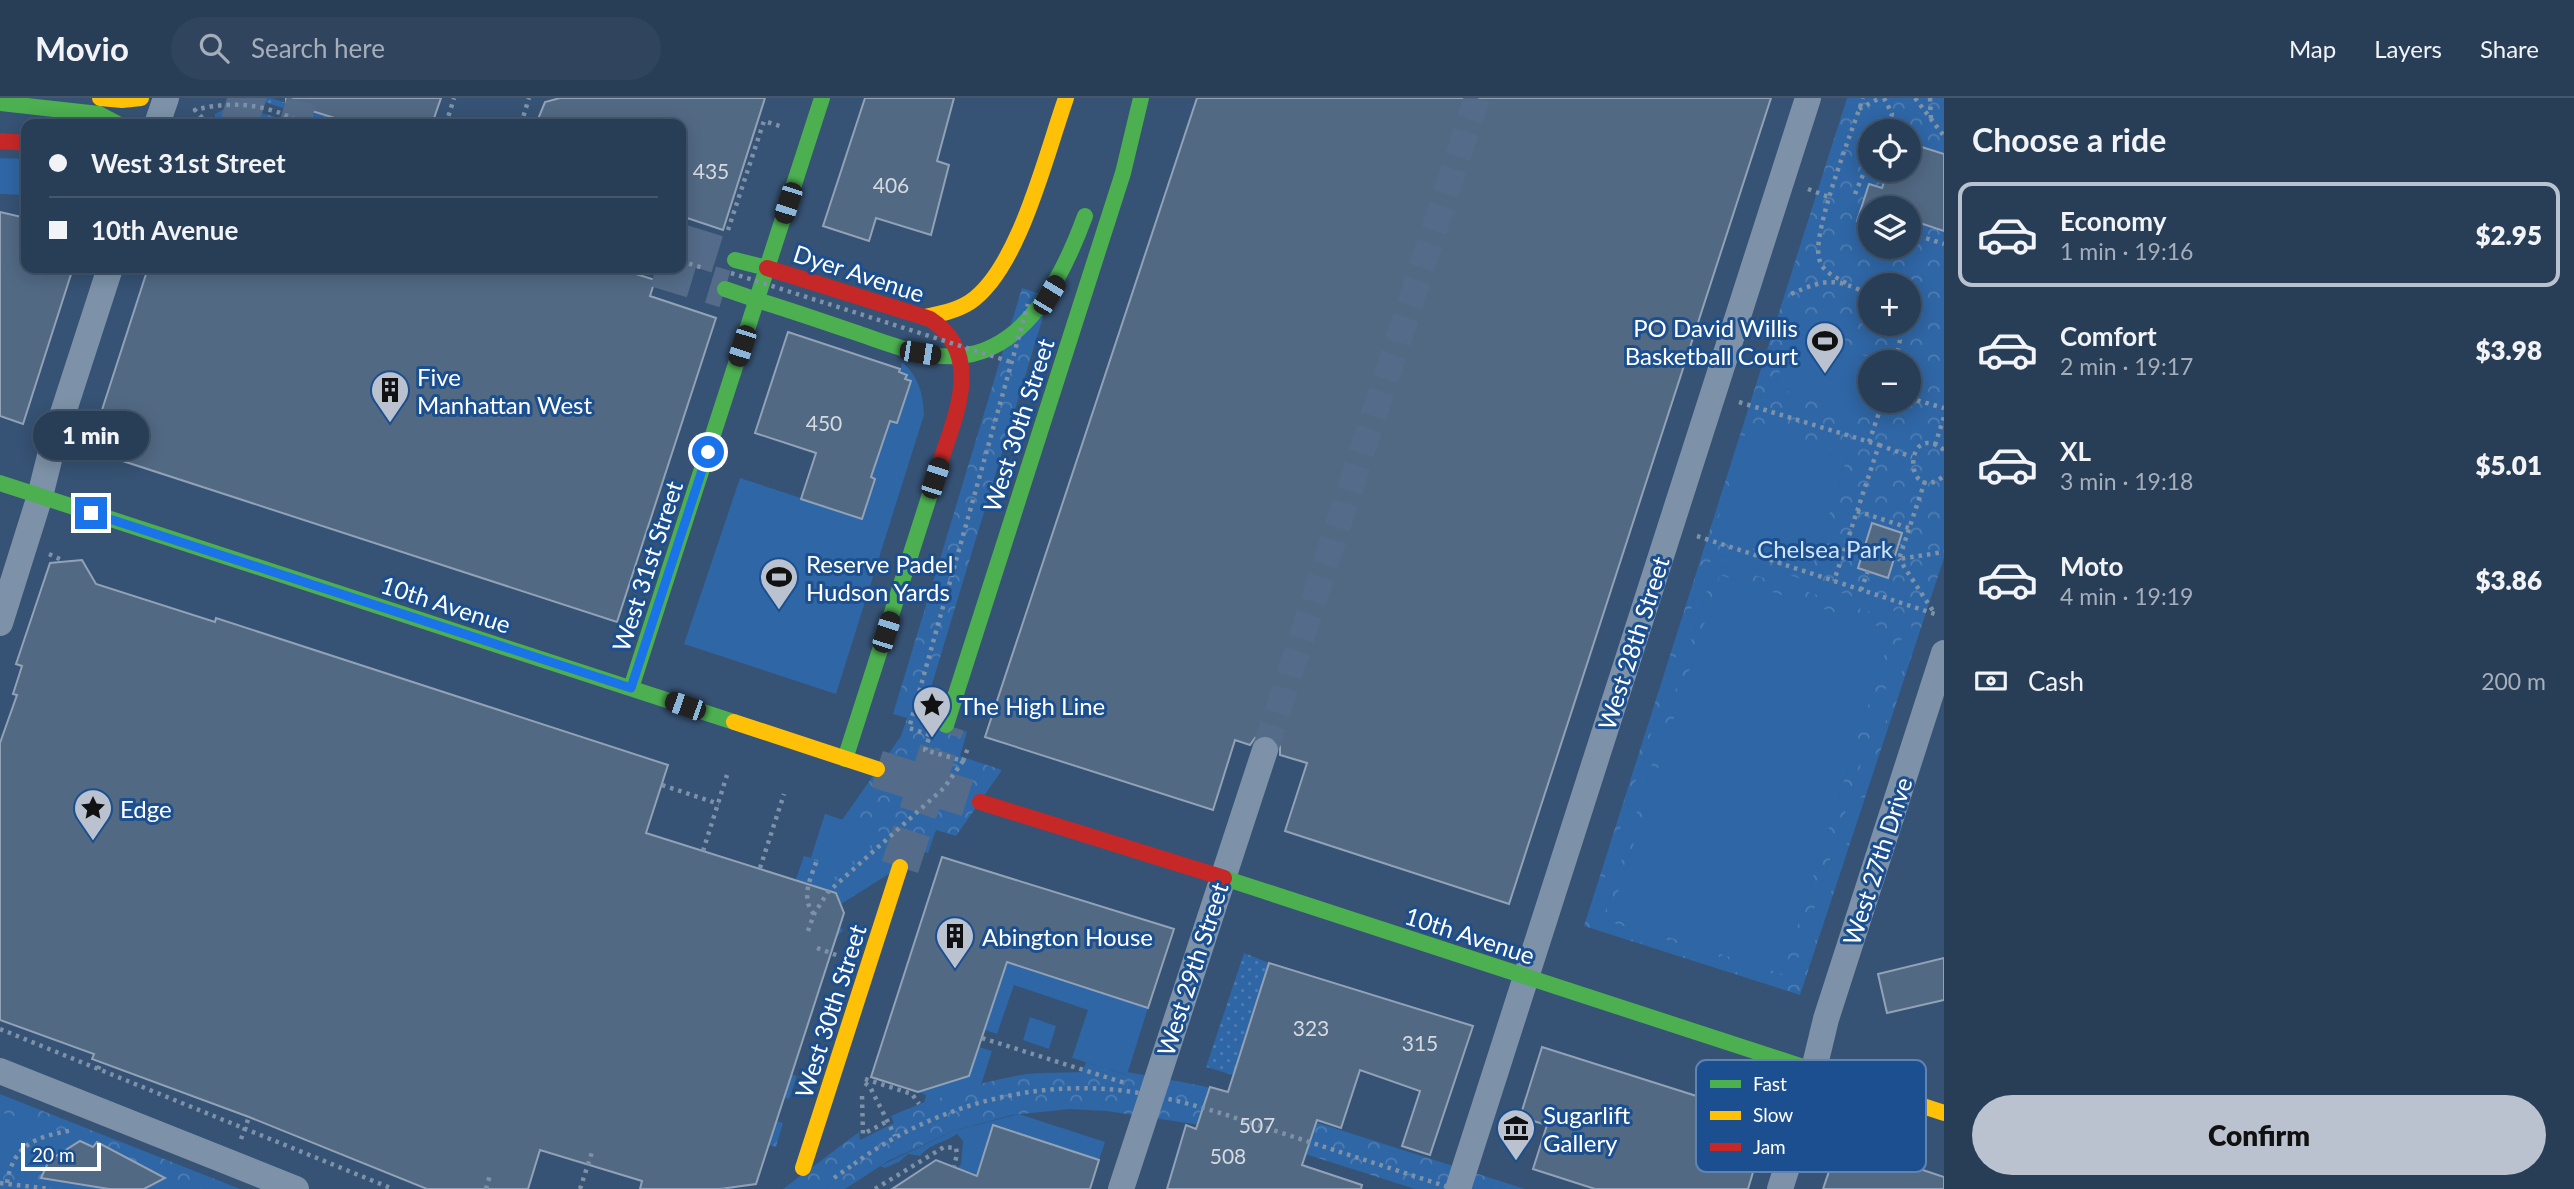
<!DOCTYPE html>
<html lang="en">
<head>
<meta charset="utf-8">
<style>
	:root { --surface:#283e57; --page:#30455d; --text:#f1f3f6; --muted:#a5aeba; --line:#44576d; --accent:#b9c2ce }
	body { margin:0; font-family:Lato,sans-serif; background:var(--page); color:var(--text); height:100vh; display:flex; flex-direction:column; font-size:26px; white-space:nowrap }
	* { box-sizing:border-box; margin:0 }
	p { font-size:23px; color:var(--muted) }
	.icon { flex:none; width:38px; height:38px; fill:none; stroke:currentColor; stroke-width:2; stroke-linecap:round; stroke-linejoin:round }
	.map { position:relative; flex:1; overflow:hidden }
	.drawer { display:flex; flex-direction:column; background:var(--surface); width:630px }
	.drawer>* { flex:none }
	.hud { position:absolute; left:21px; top:21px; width:665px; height:154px; border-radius:14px; box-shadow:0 4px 18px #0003,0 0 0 2px var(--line); display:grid; align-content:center; height:154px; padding:0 28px; background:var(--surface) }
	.tools { position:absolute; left:1858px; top:21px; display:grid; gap:14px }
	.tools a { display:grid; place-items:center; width:63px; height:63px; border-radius:50%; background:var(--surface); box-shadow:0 4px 18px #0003,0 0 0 2px var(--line); font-size:35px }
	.scale { position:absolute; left:21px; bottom:18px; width:80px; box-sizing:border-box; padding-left:7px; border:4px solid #fff; border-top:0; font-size:19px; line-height:24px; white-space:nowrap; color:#fff; -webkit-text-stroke:5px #1b4f8f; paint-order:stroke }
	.end { position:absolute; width:32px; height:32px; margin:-16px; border:9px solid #1a73e8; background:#fff; box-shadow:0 0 0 4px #fff }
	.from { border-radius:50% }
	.bubble { position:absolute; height:49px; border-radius:24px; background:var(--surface); box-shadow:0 4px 18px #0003,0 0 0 2px var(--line); font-size:23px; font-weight:800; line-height:49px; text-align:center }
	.car { position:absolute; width:21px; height:42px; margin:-21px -10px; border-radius:9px; box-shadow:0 0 5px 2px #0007; background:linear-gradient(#222 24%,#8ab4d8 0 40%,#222 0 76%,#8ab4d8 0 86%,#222 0) }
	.hud b { display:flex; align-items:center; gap:24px; height:66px; font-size:26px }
	.hud b+b { border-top:2px solid var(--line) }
	.hud i { width:18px; height:18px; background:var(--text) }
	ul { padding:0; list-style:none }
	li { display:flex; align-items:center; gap:21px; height:105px; margin:0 14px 10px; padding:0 14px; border:4px solid transparent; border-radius:14px }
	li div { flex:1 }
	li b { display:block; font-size:26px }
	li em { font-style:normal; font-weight:800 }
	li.active { border-color:var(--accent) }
	li>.icon { width:63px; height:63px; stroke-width:1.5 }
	h2 { padding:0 28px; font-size:32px; line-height:84px }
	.pay { display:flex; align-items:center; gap:18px; height:77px; padding:0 28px; font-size:26px }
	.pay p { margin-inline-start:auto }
	.cta { display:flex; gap:14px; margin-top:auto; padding:14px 28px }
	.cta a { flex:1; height:80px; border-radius:42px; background:var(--accent); color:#111; font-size:28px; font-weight:800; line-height:80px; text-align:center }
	header { display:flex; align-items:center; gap:42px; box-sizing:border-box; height:98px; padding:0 35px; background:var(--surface); border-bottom:2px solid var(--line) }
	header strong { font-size:33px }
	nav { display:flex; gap:38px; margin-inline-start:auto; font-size:24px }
	.search { width:490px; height:63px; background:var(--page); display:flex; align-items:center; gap:18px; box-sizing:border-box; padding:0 24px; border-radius:38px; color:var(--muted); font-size:26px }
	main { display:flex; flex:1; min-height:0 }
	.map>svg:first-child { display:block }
	.grass { fill:url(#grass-dots) }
	.park { fill:url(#park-crowns); fill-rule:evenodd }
	.garden { fill:#2f66a5; fill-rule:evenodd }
	.building { fill:#526984; stroke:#92a2b6; stroke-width:2 }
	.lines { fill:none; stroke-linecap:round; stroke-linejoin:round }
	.street-tunnel { stroke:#546c89; stroke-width:26; stroke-dasharray:26 13; stroke-linecap:butt }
	.secondary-tunnel { stroke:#546c89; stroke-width:37; stroke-dasharray:37 18; stroke-linecap:butt }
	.primary-tunnel { stroke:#546c89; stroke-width:38; stroke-dasharray:38 19; stroke-linecap:butt }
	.highway-tunnel { stroke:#546c89; stroke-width:38; stroke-dasharray:38 19; stroke-linecap:butt }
	.path { stroke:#7d92a8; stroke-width:4.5; stroke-dasharray:3.5 5; stroke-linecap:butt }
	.street { stroke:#7d92a8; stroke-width:26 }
	.fast { stroke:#4caf50; stroke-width:16 }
	.slow { stroke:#ffc107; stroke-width:16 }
	.jam { stroke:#c62828; stroke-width:16 }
	.path-bridge { stroke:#7d92a8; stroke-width:4.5; stroke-dasharray:3.5 5; stroke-linecap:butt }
	.route { stroke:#1a73e8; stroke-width:9 }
	.labels { text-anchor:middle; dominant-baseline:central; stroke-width:6; stroke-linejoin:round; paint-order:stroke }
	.number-label { font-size:21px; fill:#d4dae0 }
	.street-label { font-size:24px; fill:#fff; stroke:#1b4f8f }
	.poi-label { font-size:24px; fill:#fff; stroke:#1b4f8f; text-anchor:start }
	.park-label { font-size:24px; fill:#cfe3fa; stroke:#1b4f8f }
	.key { fill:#1b4f8f; stroke:#5f84b1; stroke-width:2 }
	.key-label { font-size:19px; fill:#fff }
</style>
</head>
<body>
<header>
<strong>Movio</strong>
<div class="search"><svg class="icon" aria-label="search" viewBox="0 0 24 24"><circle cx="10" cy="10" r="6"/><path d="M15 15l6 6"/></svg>Search here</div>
<nav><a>Map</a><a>Layers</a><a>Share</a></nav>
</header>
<main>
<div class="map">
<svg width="1944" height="1091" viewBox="0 0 1944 1091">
	<defs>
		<pattern id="grass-dots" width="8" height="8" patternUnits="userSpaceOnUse" patternTransform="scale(1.75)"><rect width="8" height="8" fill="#2f66a5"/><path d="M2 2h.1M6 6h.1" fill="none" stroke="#4e7db2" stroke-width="1.8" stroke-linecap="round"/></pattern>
		<pattern id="park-crowns" width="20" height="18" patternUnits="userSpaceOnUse" patternTransform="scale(1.75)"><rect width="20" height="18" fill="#2f66a5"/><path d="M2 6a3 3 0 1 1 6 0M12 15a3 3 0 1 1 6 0" fill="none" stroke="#4e7db2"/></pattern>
	</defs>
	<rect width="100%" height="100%" fill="#365274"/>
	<g class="grass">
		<path d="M235 0H271L326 18 324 26C311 26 303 19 292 14 273 6 254 0 235 0Z"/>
		<polygon points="245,11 272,18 292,26 218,26 215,22 215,16 225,11"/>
		<polygon points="1244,855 1269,865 1233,977 1206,969"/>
	</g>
	<g class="park">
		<path d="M1847 0H1944V460L1800 897 1584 828ZM1871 33H1909V72H1871ZM1871 110H1909V149H1871ZM1871 187H1909V226H1871ZM1871 264H1909V303H1871Z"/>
		<polygon points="1022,190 1049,199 920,626 926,628 929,621 967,634 960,658 1002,672 956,738 936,732 928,755 924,754 825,816 843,832 829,848 774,971 797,978 789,1001 767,993 759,1017 783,1025 776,1049 751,1041 734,1091 695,1091 804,758 811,760 825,716 842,722 901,638 907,620 893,616"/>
		<path d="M1086 964 1126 977 1127 974 1203 988 1525 1091H1415L1277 1047 1200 1027 1107 1013 1070 1011 1012 1017 953 1033 888 1063 845 1091H783L859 1034 860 1042 894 1025 891 1018C934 999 981 983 1027 976 1045 974 1064 975 1082 974Z"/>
		<polygon points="0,996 240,1091 0,1091"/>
	</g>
	<g class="garden">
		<polygon points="0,60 26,61 26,97 0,96"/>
		<polygon points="1792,234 1885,264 1871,264 1871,303 1873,303 1868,319 1775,289"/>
		<path d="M902 264C919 279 923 295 924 317L836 596 684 546 740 380 862 420 875 381 871 379 890 323 897 325 906 277 900 275Z"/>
		<polygon points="1749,324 1848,357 1812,470 1713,437"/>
		<path d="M1731 457 1900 515C1910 520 1914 530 1912 541L1804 878 1796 886 1784 889 1611 835 1599 826 1594 813 1704 471 1714 460ZM1724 467 1895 522 1902 526 1904 534 1795 870 1792 876 1782 879 1614 825 1608 822 1605 814 1712 477 1717 469Z"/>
		<polygon points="1720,477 1892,533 1782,876 1610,820"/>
		<polygon points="825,716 884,735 818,794 810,791 819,762 814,761 805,790 794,787 804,758 811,760"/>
		<polygon points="895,739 905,742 909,763 824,816 858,773"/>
		<polygon points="1007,864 1148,910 1127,977 1072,960 1088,912 1014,887 997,936 985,932"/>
		<polygon points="1030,919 1056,928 1049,951 1023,942"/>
		<polygon points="979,949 992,953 981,987 924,1005 926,997 918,994 969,978"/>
		<polygon points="0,1014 50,1029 80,1043 71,1047 58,1059 52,1057 43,1076 0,1073"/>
		<path d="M1019 1016 1105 1044 1099 1062 993 1027 977 1076 958 1070 961 1066 963 1043 957 1036C944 1045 931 1045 920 1058L908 1056 899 1064 885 1070 880 1068 953 1033Z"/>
	</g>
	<g class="building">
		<polygon points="286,0 441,0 432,26 354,26 286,5"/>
		<polygon points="560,0 765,0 723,132 681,118 681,26 536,26 545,4"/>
		<polygon points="865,0 954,0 937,63 949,67 931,137 876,120 869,143 823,128"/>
		<polygon points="1197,0 1771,0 1509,806 1285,733 1307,665 1280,657 1280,649 1277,642 1269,637 1255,640 1250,647 1235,642 1213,712 985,639"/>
		<polygon points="1909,45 1944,56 1944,133 1914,123 1909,137 1909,110 1871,110 1871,127 1857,123 1869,86 1882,90 1888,72 1909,72"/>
		<polygon points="0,114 26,120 26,170 73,170 23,326 0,318"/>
		<polygon points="148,170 617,170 655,182 650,198 716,220 617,524 89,352"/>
		<polygon points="788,234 900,271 899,274 907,277 905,281 911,283 897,325 890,323 871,379 875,381 862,421 801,401 816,355 755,335"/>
		<polygon points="1872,425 1902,435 1888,480 1858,470"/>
		<polygon points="82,462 96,486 215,524 216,520 668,667 646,735 836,795 844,815 756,1086 720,1091 640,1091 642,1083 540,1052 528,1091 427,1091 249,1019 92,961 94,956 0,922 0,645 17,597 13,596 22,568 16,566 50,465"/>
		<polygon points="942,759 1174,831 1148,910 1007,864 969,978 918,994 871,979"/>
		<polygon points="1944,860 1944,902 1887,915 1878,876"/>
		<polygon points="1269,865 1473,928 1430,1057 1402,1048 1420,993 1360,972 1341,1030 1317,1022 1302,1067 1362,1087 1361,1091 1167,1091 1186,1027 1196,1031 1210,989 1228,994"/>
		<polygon points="1542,949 1769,1021 1748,1091 1595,1091 1533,1071 1547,1027 1520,1019"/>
		<polygon points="993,1027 1099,1062 1090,1091 892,1091 936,1062 977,1078"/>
		<polygon points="80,1043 93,1049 97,1044 165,1080 144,1091 109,1091 41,1080 52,1056 56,1058"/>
		<polygon points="1839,1044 1944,1079 1944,1091 1823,1091"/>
	</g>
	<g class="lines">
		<polyline class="street-tunnel" points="1265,652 1477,0"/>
		<polyline class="secondary-tunnel" points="927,687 946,627"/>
		<g class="primary-tunnel">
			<polyline points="877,671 980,704"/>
			<polyline points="900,769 927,687"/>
		</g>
		<g class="highway-tunnel">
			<polyline points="227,0 310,26"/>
			<polyline points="681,145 735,162"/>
			<polyline points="656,170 725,191"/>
		</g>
		<g class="path">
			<polyline points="1884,0 1892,16 1886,33"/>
			<polyline points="1915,0 1944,38"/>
			<polyline points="1930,0 1931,22"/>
			<polyline points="1859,11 1880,0"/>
			<path d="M208 26 195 12C233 2 269 6 303 26"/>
			<polyline points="446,26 454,0"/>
			<polyline points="521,26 529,0"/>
			<polyline points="1808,91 1829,99"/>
			<polyline points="1855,96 1867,67 1871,63"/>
			<polyline points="728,132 764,23 780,28"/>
			<polyline points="1910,135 1944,146"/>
			<polyline points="681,163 703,170"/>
			<path d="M1846 185C1834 178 1822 174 1819 160 1812 133 1853 31 1863 0"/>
			<path d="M1791 196C1827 180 1835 180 1871 197"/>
			<polyline points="1894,226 1900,242 1895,264"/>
			<polyline points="1909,300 1944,310"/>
			<polyline points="1739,304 1879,347 1834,483"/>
			<polyline points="1869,344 1883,303"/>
			<polyline points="1879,347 1912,359"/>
			<polyline points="1935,347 1944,319"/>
			<path d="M1944 352C1903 320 1903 410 1944 378"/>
			<polyline points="1925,383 1899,461 1944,454"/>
			<polyline points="1857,413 1909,430"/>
			<polyline points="1697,438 1935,516 1899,461"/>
			<polyline points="49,456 64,463"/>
			<polyline points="1861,492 1868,473"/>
			<polyline points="963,663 968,650"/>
			<polyline points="662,687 719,706"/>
			<polyline points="703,753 727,677"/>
			<polyline points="760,770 784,696"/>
			<path d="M814 816C800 800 811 779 817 762"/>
			<polyline points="817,850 839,858"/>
			<polyline points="0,931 393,1091"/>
			<polyline points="982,940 1128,986"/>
			<polyline points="98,971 101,964"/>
			<polyline points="865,981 912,996 919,1006"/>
			<polyline points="865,985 870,989 895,1038"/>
			<polyline points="862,998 863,1036 888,1023"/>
			<polyline points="241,1041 249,1019"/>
			<polyline points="834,1080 854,1066"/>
			<polyline points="0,1085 51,1091"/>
			<path d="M7 1085C13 1045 39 1038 74 1032"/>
			<polyline points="486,1091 490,1077"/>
			<polyline points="580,1091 593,1051"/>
			<polyline points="724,1091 724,1090"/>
			<polyline points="875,1091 944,1049 956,1050 957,1056 954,1069"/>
		</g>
		<g class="street">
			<polyline points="157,26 166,0"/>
			<polyline points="0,525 40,398 53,346 110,170"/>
			<polyline points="0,973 296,1091"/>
			<polyline points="1121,1091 1265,652"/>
			<polyline points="1458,1091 1808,0"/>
			<polyline points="1780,1091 1801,1025 1826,921 1944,555"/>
		</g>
		<g class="fast">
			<polyline points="0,5 99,16 118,26"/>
			<polyline points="735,162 767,170"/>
			<polyline points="725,191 757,202"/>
			<path d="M757 202C790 212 822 223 854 234 887 245 923 261 959 258 1028 252 1064 175 1085 118"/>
			<polyline points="0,385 734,624"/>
			<polyline points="631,590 822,0"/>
			<polyline points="946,627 1123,75 1141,0"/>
			<polyline points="845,661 940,365"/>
			<polyline points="1224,780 1837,980"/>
		</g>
		<g class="slow">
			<polyline points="100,0 122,2 141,0"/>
			<path d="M924 219C940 216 956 213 970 204 1019 171 1046 56 1066 0"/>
			<polyline points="734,624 877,671"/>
			<polyline points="1837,980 1944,1015"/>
			<polyline points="803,1070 900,769"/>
		</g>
		<g class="jam">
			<polyline points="0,43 26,45"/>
			<path d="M767 170 930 221C984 256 956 316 940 365"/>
			<polyline points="980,704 1224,780"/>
		</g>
		<g class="path-bridge">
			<polyline points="731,175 1011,264"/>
			<polyline points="808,833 814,816 828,794 944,690 963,663 925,652 930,637 909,630 1028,206"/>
			<path d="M854 1066C937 1005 1048 976 1150 997 1197 1006 1242 1022 1288 1037 1343 1055 1399 1073 1454 1091"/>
		</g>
	</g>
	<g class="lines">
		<polyline class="route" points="91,415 631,590 708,354"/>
	</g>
	<defs>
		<symbol id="stadium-pin" viewBox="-11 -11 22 30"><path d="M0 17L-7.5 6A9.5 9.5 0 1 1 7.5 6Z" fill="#b9c2ce" stroke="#1b4f8f"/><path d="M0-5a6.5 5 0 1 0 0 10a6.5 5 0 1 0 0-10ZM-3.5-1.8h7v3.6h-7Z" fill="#111"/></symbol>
		<symbol id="building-pin" viewBox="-11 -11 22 30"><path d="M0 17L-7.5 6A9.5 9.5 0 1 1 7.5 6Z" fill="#b9c2ce" stroke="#1b4f8f"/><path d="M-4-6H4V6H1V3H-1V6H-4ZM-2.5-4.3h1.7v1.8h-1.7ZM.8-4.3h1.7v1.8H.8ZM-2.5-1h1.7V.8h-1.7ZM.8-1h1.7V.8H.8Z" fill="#111"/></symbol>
		<symbol id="sight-pin" viewBox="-11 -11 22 30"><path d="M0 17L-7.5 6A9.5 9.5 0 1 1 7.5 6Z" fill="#b9c2ce" stroke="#1b4f8f"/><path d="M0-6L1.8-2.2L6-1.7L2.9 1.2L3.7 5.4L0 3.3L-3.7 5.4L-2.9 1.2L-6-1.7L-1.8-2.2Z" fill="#111"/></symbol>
		<symbol id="museum-pin" viewBox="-11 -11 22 30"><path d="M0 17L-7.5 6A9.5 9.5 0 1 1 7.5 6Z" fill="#b9c2ce" stroke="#1b4f8f"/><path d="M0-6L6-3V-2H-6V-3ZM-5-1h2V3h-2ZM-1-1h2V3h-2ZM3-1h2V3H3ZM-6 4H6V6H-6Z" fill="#111"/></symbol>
	</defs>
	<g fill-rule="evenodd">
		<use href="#stadium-pin" x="1803" y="221" width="44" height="60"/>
		<use href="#building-pin" x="368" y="270" width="44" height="60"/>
		<use href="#stadium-pin" x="757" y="457" width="44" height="60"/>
		<use href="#sight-pin" x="910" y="585" width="44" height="60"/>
		<use href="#sight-pin" x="71" y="688" width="44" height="60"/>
		<use href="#building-pin" x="933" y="816" width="44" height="60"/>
		<use href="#museum-pin" x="1494" y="1008" width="44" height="60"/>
	</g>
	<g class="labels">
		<g class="number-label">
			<text x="711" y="72">435</text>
			<text x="891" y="86">406</text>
			<text x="824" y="324">450</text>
			<text x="1311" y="929">323</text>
			<text x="1420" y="944">315</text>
			<text x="1257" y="1026">507</text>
			<text x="1228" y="1057">508</text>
		</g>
		<g class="street-label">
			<text transform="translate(859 175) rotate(18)">Dyer Avenue</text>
			<text transform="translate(1018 327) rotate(-72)">West 30th Street</text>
			<text transform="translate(647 468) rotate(-72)">West 31st Street</text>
			<text transform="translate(446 506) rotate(18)">10th Avenue</text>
			<text transform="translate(1633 545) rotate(-72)">West 28th Street</text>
			<text transform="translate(1877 763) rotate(-72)">West 27th Drive</text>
			<text transform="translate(1470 837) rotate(18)">10th Avenue</text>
			<text transform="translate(1192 871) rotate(-72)">West 29th Street</text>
			<text transform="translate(830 913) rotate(-72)">West 30th Street</text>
		</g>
		<g class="poi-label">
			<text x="1798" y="229" text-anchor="end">PO David Willis<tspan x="1798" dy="28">Basketball Court</tspan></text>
			<text x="417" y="278">Five<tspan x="417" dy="28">Manhattan West</tspan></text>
			<text x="806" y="465">Reserve Padel<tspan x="806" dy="28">Hudson Yards</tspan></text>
			<text x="959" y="607">The High Line</text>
			<text x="120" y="710">Edge</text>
			<text x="982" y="838">Abington House</text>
			<text x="1543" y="1016">Sugarlift<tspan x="1543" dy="28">Gallery</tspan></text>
		</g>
		<g class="park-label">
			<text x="1825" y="450">Chelsea Park</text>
		</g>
	</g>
	<rect x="1696" y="962" width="230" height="112" rx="10" class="key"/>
	<rect x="1710" y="982" width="31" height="8" fill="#4caf50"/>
	<rect x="1710" y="1013" width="31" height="9" fill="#ffc107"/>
	<rect x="1710" y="1045" width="31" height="8" fill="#c62828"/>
	<g class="key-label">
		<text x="1753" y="993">Fast</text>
		<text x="1753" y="1024">Slow</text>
		<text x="1753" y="1056">Jam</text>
	</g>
</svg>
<div class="tools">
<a><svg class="icon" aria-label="locate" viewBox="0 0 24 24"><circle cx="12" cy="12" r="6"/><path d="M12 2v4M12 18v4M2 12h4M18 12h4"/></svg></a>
<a><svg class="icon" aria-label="layers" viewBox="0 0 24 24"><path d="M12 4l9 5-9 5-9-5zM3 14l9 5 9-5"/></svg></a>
<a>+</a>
<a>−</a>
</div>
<div class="scale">20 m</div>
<i class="end from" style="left:708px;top:354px"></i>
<i class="end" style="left:91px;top:415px"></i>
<div class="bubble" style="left:33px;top:313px;width:116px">1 min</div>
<i class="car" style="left:788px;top:105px;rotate:198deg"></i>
<i class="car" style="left:1049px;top:197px;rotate:31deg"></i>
<i class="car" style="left:742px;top:248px;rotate:198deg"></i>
<i class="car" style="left:920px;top:255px;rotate:99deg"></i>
<i class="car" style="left:935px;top:380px;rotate:18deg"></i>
<i class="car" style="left:886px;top:534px;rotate:18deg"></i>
<i class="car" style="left:685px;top:608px;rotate:289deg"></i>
<div class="hud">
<b><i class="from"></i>West 31st Street</b>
<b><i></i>10th Avenue</b>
</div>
</div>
<section class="drawer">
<h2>Choose a ride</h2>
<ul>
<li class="active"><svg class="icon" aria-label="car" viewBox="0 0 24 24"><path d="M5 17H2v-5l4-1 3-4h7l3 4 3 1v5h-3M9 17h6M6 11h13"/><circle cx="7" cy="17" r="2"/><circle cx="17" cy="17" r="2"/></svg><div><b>Economy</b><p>1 min · 19:16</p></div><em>$2.95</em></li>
<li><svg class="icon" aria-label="car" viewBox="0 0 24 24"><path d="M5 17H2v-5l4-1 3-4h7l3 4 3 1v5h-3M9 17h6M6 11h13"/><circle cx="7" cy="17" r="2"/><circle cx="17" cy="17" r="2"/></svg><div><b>Comfort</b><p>2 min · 19:17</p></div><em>$3.98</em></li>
<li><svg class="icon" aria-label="car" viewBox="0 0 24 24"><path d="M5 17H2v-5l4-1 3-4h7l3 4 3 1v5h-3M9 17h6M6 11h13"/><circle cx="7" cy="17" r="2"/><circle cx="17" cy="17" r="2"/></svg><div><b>XL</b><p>3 min · 19:18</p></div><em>$5.01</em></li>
<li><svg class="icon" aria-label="car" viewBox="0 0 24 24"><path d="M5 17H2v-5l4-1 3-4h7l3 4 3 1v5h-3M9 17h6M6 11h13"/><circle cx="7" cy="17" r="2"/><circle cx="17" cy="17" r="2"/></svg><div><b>Moto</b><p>4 min · 19:19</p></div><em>$3.86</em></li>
</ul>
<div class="pay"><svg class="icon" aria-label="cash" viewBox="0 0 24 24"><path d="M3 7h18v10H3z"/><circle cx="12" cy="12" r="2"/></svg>Cash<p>200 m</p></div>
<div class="cta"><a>Confirm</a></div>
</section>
</main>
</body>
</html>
